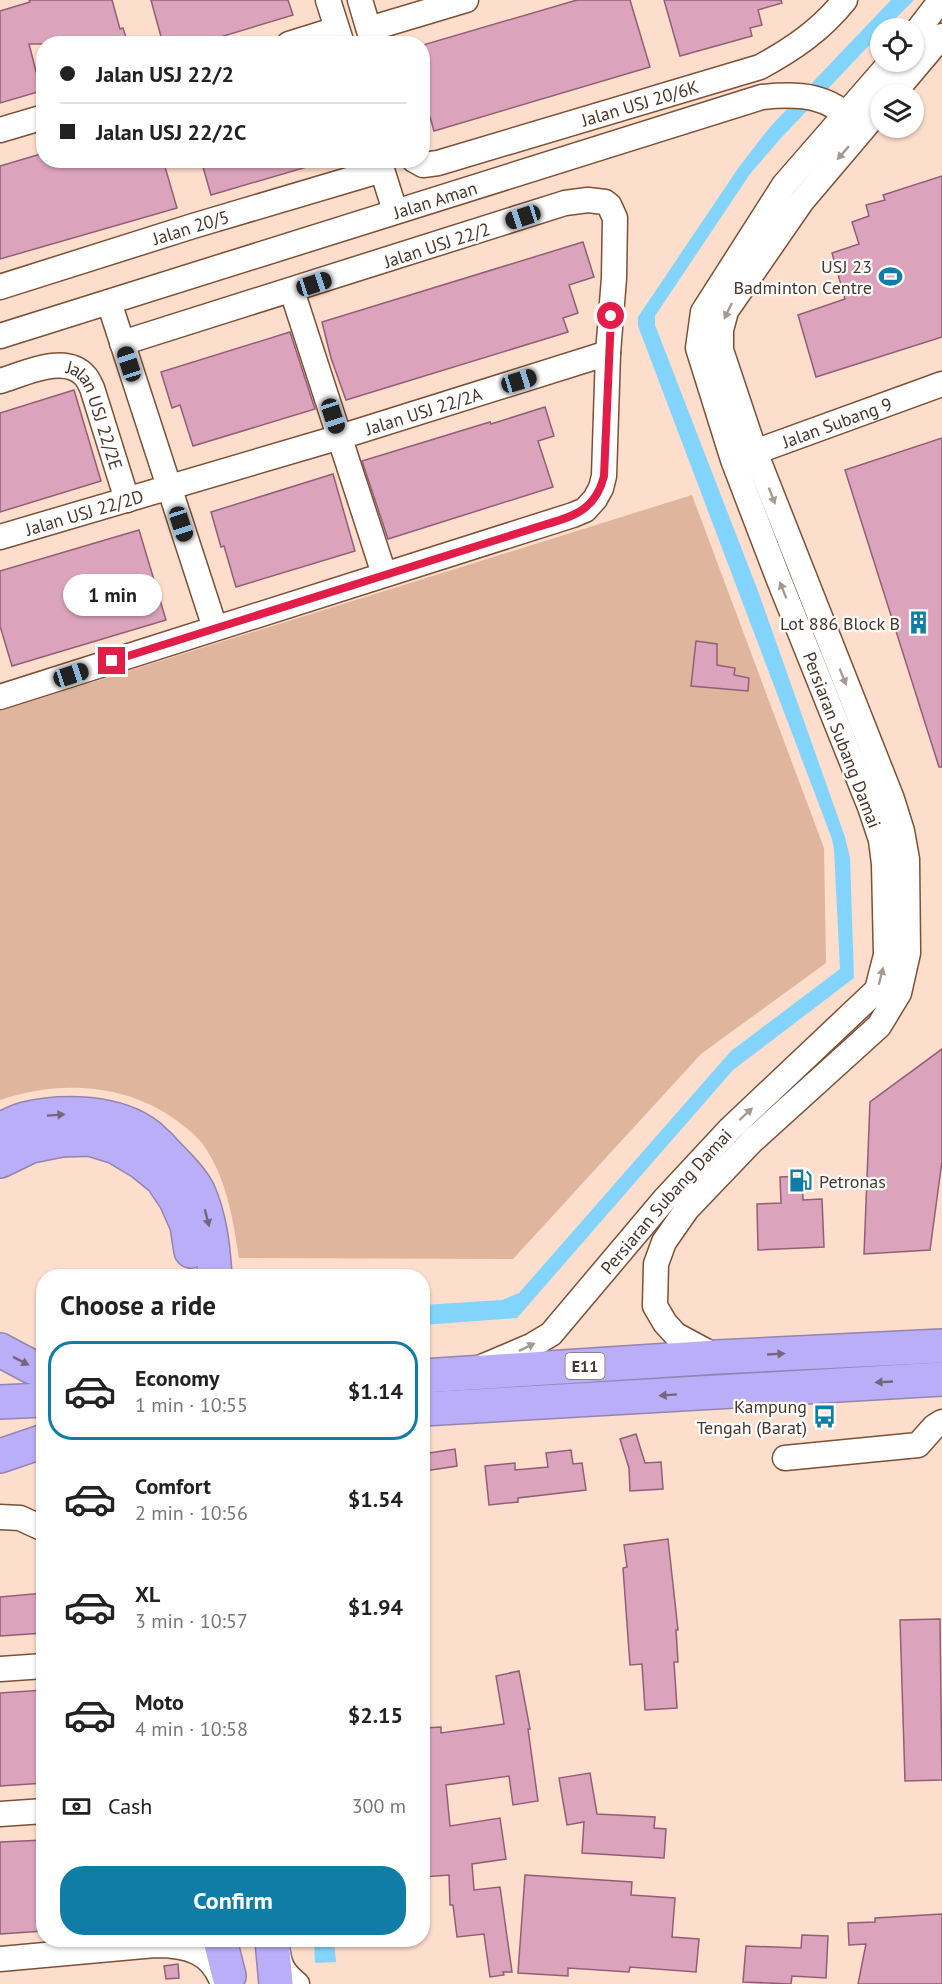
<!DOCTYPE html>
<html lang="en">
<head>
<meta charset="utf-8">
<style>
	:root { --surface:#fff; --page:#f2f2f2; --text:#222; --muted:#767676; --line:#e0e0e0; --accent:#107da6 }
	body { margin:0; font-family:"PT Sans",sans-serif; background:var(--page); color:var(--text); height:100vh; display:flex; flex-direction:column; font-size:22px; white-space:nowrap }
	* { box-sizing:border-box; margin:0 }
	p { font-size:20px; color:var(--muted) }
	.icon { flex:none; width:33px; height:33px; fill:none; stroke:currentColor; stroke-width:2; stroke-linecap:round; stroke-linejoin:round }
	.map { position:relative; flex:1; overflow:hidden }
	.panel { position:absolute; left:36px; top:1269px; width:394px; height:678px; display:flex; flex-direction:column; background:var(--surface); border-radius:24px; box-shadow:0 2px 4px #0004 }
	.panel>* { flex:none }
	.top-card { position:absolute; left:36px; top:36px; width:394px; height:132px; border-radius:24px; box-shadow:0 2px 4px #0004; display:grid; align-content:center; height:132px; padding:0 24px; background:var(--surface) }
	.controls { position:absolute; left:870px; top:18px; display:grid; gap:12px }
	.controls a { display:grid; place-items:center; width:54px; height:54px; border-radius:50%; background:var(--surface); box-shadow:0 2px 4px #0004; font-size:30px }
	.end { position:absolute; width:27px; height:27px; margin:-14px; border:8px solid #e11d48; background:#fff; box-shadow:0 0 0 3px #fff }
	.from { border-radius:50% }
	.bubble { position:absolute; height:42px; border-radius:21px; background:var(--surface); box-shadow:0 2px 4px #0004; font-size:20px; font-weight:600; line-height:42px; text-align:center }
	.car { position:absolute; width:18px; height:36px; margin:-18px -9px; border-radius:8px; box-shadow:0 0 4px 2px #0007; background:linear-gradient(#222 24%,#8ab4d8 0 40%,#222 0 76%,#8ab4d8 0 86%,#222 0) }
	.top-card b { display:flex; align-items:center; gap:21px; height:57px; font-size:22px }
	.top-card b+b { border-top:2px solid var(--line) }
	.top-card i { width:15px; height:15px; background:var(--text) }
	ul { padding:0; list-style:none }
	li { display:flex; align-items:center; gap:18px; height:99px; margin:0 12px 9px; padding:0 12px; border:3px solid transparent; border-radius:24px }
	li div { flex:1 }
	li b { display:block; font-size:22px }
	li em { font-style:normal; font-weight:600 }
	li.on { border-color:var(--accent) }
	li>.icon { width:54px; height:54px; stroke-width:1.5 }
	h2 { padding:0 24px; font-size:27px; line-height:72px }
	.pay { display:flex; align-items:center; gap:15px; height:66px; padding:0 24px; font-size:22px }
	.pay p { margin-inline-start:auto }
	.button { display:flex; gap:12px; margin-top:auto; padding:12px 24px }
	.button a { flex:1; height:69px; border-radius:24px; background:var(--accent); color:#fff; font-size:24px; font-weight:600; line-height:69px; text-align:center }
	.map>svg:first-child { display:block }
	.green { fill:#dfb59d }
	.water { fill:#83d4fd }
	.building { fill:#dca4bc; stroke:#915f75; stroke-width:1.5 }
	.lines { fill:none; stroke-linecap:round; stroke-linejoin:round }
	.minor-casing { stroke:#7d5035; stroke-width:27 }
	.highway-casing { stroke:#9384b0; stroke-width:36 }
	.minor { stroke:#fff; stroke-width:24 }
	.highway { stroke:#baaef8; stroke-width:33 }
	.oneway { fill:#a49a94 }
	.oneway2 { fill:#77657c }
	.route { stroke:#e11d48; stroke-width:8 }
	.labels { text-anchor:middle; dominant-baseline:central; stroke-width:4.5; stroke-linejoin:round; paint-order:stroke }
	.shield { fill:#fff; stroke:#807269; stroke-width:1.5 }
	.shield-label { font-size:16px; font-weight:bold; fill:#4a3529 }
	.street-label { font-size:18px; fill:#4a3529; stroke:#fff }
	.poi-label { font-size:18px; fill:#4a3529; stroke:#fff; text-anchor:end }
</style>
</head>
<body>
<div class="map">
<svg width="942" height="1984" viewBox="0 0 942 1984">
	<rect width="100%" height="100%" fill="#fdddcb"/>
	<path class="green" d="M692 495 824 848 826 963 701 1054 513 1259 239 1258C233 1221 228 1185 208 1152 200 1138 189 1130 176 1120 125 1083 58 1080 0 1100V711Z"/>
	<g class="water">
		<polygon points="891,0 914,0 886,28 880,28 880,34 781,138 750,174 655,316 655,325 758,591 845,837 850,858 854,978 733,1070 517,1318 423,1325 423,1305 502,1300 519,1293 731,1051 840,969 834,849 832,839 638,326 638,317 739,167 770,127"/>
		<polygon points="314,1940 334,1940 336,1962 315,1963"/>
	</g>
	<g class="building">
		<polygon points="29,0 112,0 120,29 123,28 128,44 29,44 41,91 0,103 0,11 30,2"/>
		<polygon points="151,0 288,0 293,15 197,44 163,44"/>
		<polygon points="577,0 630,0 650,67 434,131 430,117 423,119 423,45"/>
		<polygon points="664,0 781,0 782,3 758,10 762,25 750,28 752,36 680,56"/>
		<polygon points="44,153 44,160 163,160 177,208 0,259 0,166"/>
		<polygon points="201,160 317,160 317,164 211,195"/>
		<polygon points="942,176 942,337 816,377 798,315 845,299 832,253 859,244 852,222 869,216 866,205 885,200 883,195"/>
		<polygon points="583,242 594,277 569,285 578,313 563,318 568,332 346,400 331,358 322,322"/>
		<polygon points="290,332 315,409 193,446 180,405 172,408 161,372"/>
		<polygon points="74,390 101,481 0,512 0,413"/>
		<polygon points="545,407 554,436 538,441 553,487 388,539 362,461 490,422 491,424"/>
		<polygon points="942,438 942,767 939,767 845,470"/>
		<polygon points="333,474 355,551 236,587 224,546 221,547 211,512"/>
		<polygon points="139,530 166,620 12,666 0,626 0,571"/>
		<polygon points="696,641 717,644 717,665 735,668 734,675 749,678 748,691 691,686"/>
		<polygon points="942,1049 942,1161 930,1250 864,1254 870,1102"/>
		<polygon points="802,1176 803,1200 822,1199 824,1247 758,1250 757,1204 781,1203 780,1177"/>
		<polygon points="636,1434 645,1463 661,1462 663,1489 630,1491 629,1468 620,1439"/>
		<polygon points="455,1449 457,1466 425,1471 423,1454"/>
		<polygon points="571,1450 573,1464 582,1463 586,1490 518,1498 518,1502 489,1505 485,1466 515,1463 515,1470 548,1467 546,1453"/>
		<polygon points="668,1539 678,1630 676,1630 678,1662 674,1662 677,1708 645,1710 642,1664 630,1665 623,1568 627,1567 624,1545"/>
		<polygon points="44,1593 44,1633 0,1636 0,1597"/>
		<polygon points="940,1619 942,1780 905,1781 900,1620"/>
		<polygon points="519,1671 530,1729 528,1729 538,1801 513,1805 509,1776 446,1785 450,1826 500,1818 506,1859 472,1864 474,1890 500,1887 512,1972 503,1972 504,1975 490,1977 484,1934 457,1937 453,1905 450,1905 449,1875 423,1877 423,1728 441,1727 441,1733 504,1724 496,1676"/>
		<polygon points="44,1690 44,1783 0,1786 0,1693"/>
		<polygon points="590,1773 597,1814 655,1817 654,1828 666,1829 664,1858 582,1853 584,1822 567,1825 559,1778"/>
		<polygon points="44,1840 44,1931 0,1934 0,1842"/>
		<polygon points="525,1875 632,1882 631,1895 675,1898 672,1937 699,1939 696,1972 630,1967 629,1972 568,1968 568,1976 518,1973"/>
		<polygon points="942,1914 942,1984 858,1984 866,1944 849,1945 848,1923 875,1922 875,1918"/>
		<polygon points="802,1935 828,1936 826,1978 792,1976 791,1984 743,1982 746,1946 801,1948"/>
		<polygon points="178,1964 179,1978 166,1979 164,1966"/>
	</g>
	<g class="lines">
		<defs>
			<g id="minor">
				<polyline points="328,0 342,44"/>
				<polyline points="360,0 373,44"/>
				<polyline points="369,29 466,0"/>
				<polyline points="914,35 941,0"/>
				<polyline points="289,44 337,29"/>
				<polyline points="893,94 942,36"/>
				<polyline points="0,130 44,117"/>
				<polyline points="379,160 395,211"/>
				<path id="s1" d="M414 160 423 165 438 163 760 67C793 49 821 30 845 0"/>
				<path id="s2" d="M0 287 193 226 382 170"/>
				<polyline points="292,291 384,574"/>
				<polyline points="109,302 215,628"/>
				<path id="s3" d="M0 336 762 97C800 93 830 95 856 124"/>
				<path id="s4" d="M0 381C24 374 65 353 85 376 88 379 90 384 92 388L127 500"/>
				<path id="s5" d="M741 457 942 384"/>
				<path id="s6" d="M0 537 340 437 608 353"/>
				<polyline points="0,697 573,515 585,510 595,499 601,488 604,476 608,353 614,278 615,218 609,205 605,202 588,200 565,203 122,343"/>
				<polyline points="715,1356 676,1335 665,1323 655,1306 656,1264 664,1242 687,1209 752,1141 879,1026 899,993 908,953 907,859 902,831 892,799 755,452 721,350 721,330 726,311 802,201 880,109"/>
				<path id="s7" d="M484 1366 531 1346 551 1334 664 1200 730 1129 877 990 886 955 884 864 881 840 870 807 777 575 733 460 698 348 703 312 784 185 891 62"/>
				<polyline points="785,1458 918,1445 934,1427 942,1422"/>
				<polyline points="0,1517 20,1518 44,1529"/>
				<polyline points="0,1669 44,1666"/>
				<polyline points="0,1814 44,1811"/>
				<path d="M278 1953C280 1968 286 1975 297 1984"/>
				<path d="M0 1959 155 1945C187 1945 212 1951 223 1984"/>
			</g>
			<g id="highway">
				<path d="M0 1130C8 1126 17 1121 25 1119 63 1110 117 1111 149 1136 156 1142 163 1149 169 1156 179 1166 191 1178 198 1191 210 1218 213 1247 215 1276"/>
				<polyline points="0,1161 31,1146 61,1140 90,1139 116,1147 141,1162 162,1179 176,1200 187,1225 191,1251"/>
				<polyline points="0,1350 32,1367 44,1370"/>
				<polyline points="423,1376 717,1357 942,1346"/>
				<polyline points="0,1402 44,1400"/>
				<polyline points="423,1409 942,1379"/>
				<polyline points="0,1456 44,1441"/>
				<polyline points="220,1940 229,1976"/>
				<polyline points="272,1940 276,1984"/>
			</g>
		</defs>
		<use href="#minor" class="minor-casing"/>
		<use href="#highway" class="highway-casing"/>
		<use href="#minor" class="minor"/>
		<use href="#highway" class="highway"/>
	</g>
	<defs><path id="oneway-solid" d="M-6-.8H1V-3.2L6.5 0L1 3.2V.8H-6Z" transform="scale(1.5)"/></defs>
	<g class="oneway">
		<use href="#oneway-solid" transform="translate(843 153) rotate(131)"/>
		<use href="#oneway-solid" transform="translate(728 311) rotate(116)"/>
		<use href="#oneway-solid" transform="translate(772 496) rotate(69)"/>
		<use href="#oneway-solid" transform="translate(783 590) rotate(-112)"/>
		<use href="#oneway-solid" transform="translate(843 677) rotate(68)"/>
		<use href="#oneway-solid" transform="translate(881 976) rotate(-76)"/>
		<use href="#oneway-solid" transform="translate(746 1114) rotate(-43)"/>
		<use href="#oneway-solid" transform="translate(527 1347) rotate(-26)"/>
	</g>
	<g class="oneway2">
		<use href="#oneway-solid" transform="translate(56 1115) rotate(-4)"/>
		<use href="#oneway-solid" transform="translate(207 1218) rotate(76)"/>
		<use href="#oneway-solid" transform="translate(776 1354) rotate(-3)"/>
		<use href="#oneway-solid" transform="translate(21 1361) rotate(27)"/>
		<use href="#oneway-solid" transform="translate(884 1382) rotate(177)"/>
		<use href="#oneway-solid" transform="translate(668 1395) rotate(176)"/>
	</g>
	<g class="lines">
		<path class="route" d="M112 661 528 530C563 518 594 517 604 476L611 316"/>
	</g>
	<defs>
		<symbol id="stadium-bare" viewBox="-9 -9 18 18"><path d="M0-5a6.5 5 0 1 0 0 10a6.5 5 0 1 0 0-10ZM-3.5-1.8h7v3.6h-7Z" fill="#107da6" stroke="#fff" stroke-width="2.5" paint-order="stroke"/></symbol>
		<symbol id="building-bare" viewBox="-9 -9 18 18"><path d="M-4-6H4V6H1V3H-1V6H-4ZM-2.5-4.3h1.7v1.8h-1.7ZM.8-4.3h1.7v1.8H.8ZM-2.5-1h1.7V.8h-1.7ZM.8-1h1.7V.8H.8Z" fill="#107da6" stroke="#fff" stroke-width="2.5" paint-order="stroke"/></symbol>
		<symbol id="fuel-bare" viewBox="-9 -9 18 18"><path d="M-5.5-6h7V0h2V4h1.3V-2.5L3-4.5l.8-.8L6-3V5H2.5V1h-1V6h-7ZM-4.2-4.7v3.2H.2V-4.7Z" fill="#107da6" stroke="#fff" stroke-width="2.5" paint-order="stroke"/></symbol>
		<symbol id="bus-bare" viewBox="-9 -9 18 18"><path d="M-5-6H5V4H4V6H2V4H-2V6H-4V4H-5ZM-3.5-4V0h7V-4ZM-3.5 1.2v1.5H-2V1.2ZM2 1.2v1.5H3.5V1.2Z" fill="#107da6" stroke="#fff" stroke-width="2.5" paint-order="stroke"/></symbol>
	</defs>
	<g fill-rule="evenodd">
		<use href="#stadium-bare" x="874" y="260" width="33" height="33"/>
		<use href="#building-bare" x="902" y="606" width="33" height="33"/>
		<use href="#fuel-bare" x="784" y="1164" width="33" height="33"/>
		<use href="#bus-bare" x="808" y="1400" width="33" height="33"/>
	</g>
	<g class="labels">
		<rect class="shield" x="565.5" y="1353" width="39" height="26" rx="4.5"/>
		<g class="shield-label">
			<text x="585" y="1366">E11</text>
		</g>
		<g class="street-label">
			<text stroke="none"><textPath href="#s1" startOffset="236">Jalan USJ 20/6K</textPath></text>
			<text stroke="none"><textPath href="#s3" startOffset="456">Jalan Aman</textPath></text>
			<text stroke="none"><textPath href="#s2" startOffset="200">Jalan 20/5</textPath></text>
			<text transform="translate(437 245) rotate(-18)">Jalan USJ 22/2</text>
			<text stroke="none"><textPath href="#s6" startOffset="442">Jalan USJ 22/2A</textPath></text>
			<text stroke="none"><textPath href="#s4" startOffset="129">Jalan USJ 22/2E</textPath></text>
			<text stroke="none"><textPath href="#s5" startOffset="102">Jalan Subang 9</textPath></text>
			<text stroke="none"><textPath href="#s6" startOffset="88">Jalan USJ 22/2D</textPath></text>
			<text transform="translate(842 740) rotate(69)">Persiaran Subang Damai</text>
			<text stroke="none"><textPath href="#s7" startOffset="250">Persiaran Subang Damai</textPath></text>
		</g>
		<g class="poi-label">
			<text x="872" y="266">USJ 23<tspan x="872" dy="21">Badminton Centre</tspan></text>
			<text x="900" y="623">Lot 886 Block B</text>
			<text x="819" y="1181" text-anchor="start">Petronas</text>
			<text x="807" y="1406">Kampung<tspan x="807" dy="21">Tengah (Barat)</tspan></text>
		</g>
	</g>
</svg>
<div class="controls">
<a><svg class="icon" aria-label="locate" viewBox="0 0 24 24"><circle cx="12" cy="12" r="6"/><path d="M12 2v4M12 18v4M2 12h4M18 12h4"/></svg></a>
<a><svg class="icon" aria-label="layers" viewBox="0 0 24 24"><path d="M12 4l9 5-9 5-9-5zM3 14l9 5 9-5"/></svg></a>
</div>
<i class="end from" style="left:611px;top:316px"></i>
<i class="end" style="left:112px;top:661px"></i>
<div class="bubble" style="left:63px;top:574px;width:99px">1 min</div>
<i class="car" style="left:523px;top:217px;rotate:252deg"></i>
<i class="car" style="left:314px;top:284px;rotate:72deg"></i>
<i class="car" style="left:129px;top:364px;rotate:342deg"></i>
<i class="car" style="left:519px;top:381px;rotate:73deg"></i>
<i class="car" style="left:333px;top:416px;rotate:162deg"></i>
<i class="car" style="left:181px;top:524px;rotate:162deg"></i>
<i class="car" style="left:71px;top:675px;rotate:72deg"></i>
<div class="top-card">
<b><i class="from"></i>Jalan USJ 22/2</b>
<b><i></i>Jalan USJ 22/2C</b>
</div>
<section class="panel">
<h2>Choose a ride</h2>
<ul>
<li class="on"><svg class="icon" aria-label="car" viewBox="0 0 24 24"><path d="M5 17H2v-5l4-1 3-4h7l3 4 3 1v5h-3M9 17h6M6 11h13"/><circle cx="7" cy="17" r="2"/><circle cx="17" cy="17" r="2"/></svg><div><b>Economy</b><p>1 min · 10:55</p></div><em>$1.14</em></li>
<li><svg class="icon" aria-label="car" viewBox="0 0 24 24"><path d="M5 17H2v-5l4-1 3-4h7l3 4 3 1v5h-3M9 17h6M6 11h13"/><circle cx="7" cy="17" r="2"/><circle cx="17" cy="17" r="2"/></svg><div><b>Comfort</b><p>2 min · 10:56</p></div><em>$1.54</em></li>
<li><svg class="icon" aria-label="car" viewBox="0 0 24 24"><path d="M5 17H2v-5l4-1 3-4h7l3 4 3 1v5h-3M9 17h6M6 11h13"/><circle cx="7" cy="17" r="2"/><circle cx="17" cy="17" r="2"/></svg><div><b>XL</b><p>3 min · 10:57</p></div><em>$1.94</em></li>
<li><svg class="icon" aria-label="car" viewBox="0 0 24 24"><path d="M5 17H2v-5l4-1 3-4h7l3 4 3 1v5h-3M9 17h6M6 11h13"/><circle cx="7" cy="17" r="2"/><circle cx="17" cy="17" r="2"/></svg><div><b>Moto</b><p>4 min · 10:58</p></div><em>$2.15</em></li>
</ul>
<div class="pay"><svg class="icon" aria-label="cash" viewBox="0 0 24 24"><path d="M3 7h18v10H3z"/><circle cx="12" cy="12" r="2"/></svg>Cash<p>300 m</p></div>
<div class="button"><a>Confirm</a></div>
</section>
</div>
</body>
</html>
